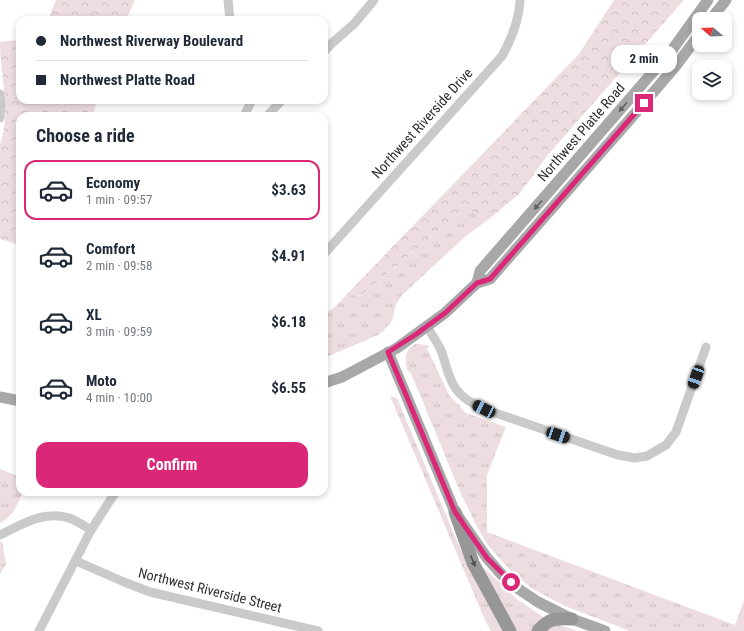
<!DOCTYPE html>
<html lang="en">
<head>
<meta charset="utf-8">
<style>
	:root { --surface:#fff; --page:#f2f2f3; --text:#1f2937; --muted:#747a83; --line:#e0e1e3; --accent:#db2777 }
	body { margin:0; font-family:"Roboto Condensed",sans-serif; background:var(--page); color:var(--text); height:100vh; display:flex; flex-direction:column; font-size:15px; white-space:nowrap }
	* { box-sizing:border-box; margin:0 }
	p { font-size:13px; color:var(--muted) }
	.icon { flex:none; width:22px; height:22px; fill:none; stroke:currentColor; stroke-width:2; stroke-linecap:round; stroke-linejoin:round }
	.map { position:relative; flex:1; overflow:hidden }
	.side { position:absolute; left:16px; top:112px; width:312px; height:384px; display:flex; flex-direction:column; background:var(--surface); border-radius:12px; box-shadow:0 2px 6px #0003 }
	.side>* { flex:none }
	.top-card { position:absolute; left:16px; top:16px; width:312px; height:88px; border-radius:12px; box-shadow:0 2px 6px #0003; display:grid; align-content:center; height:88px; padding:0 20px; background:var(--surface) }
	.needle { width:26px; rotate:289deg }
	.controls { position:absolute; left:692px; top:12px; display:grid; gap:8px }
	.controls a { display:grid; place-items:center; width:40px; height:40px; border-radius:8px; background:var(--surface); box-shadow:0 2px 6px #0003; font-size:20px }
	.end { position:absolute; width:18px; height:18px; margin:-9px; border:5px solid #db2777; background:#fff; box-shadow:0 0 0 2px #fff }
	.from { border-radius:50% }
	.bubble { position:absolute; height:28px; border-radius:12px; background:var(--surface); box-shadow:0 2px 6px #0003; font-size:13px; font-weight:700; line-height:28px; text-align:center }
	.car { position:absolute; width:12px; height:24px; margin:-12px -6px; border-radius:5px; box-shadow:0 0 3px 1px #0007; background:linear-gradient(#222 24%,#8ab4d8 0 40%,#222 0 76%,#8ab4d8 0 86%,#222 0) }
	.top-card b { display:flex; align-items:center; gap:14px; height:38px; font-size:15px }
	.top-card b+b { border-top:1px solid var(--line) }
	.top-card i { width:10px; height:10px; background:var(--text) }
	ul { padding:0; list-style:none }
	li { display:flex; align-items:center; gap:12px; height:60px; margin:0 8px 6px; padding:0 12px; border:2px solid transparent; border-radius:12px }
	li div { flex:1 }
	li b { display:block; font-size:15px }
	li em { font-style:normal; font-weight:700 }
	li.on { border-color:var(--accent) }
	li>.icon { width:36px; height:36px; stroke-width:1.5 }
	h2 { padding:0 20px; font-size:18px; line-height:48px }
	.primary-button { display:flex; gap:8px; margin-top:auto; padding:8px 20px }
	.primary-button a { flex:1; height:46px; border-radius:12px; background:var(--accent); color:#fff; font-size:16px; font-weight:700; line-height:46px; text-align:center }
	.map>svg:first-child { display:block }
	.grass { fill:url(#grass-tufts) }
	.forest { fill:url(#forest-crowns) }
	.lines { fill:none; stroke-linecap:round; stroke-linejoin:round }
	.minor { stroke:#cacaca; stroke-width:9 }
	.major { stroke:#a8a8a8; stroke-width:11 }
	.highway { stroke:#979797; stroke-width:13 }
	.oneway { fill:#606060 }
	.oneway2 { fill:#4f4f4f }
	.route { stroke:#db2777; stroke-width:5 }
	.labels { text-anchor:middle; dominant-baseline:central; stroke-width:4; stroke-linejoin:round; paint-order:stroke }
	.street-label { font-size:14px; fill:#303030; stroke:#fff }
</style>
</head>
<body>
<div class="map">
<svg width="744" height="631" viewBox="0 0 744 631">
	<defs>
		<pattern id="grass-tufts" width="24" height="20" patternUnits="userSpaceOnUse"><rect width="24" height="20" fill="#eddde1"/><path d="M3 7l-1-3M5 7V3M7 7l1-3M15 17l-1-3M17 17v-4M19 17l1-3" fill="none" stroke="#ccbec1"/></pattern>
		<pattern id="forest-crowns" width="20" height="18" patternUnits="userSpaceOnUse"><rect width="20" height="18" fill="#eddde1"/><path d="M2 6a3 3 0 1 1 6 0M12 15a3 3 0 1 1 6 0" fill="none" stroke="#ccbec1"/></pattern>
	</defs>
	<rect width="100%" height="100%" fill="#fff"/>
	<g class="grass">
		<polygon points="467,211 473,211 489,219 467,235 401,296 395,307 393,318 391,322 383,331 378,335 324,358 324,313 333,309 347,294 361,296 456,216"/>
		<path d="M415 344H420L430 346 427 348 449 395 466 413 506 427 487 475V532L735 625 744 600V631H630L565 606 531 588 509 569 487 544 475 523 461 494 410 371 408 372C404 360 404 351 415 344Z"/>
		<polygon points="390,396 397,398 459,546 473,574 504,631 491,631 485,620"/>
		<path d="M0 469 20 477V492H23C16 506 15 515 0 523Z"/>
		<polygon points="2,541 6,564 0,574 0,542"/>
		<polygon points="484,568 518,600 545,618 532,631 515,631 482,569"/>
		<polygon points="556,625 560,625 577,631 544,631"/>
	</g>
	<g class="forest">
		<polygon points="56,0 135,0 126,20 48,20"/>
		<path d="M614 0H684L546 157 527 184 519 194 489 219C474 211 472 209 456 216L361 296 347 294 579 54Z"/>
		<path d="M20 40V100H97L93 116H20V245L0 239V145C12 111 0 77 0 42Z"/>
	</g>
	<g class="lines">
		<g class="minor">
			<polyline points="228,0 230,20"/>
			<polyline points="324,52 331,44 354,24 374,0"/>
			<polyline points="0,94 1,104 0,118"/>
			<polyline points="244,116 252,100"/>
			<polyline points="267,116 282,100"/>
			<path d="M324 254 502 56C512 38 519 21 520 0"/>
			<path d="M427 327C432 334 436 341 440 348 446 361 447 377 456 389 463 399 474 404 484 409L618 455 635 458 647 456 666 445 676 432 706 347"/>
			<path d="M0 535C23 524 45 509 72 519 78 522 85 526 91 530"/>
			<polyline points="76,561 124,582 150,592 318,631"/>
			<polyline points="39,631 91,530 111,499 116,492"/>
		</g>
		<g class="major">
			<polyline points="711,19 726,0"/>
			<polyline points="477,283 480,271 672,50 708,0"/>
			<polyline points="388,352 455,512 487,558 502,575 520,590 538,602 572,619 605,631"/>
			<polyline points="324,383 342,377 397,348 445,313 477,283 490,279 625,125 675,67 699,35"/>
			<polyline points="0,397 20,401"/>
		</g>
		<g class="highway">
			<polyline points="455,512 473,563 510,631"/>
			<path d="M538 631C549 618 556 618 572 619"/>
		</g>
	</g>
	<defs><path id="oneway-solid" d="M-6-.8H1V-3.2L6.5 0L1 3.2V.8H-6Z"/></defs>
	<g class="oneway">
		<use href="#oneway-solid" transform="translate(623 107) rotate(131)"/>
		<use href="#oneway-solid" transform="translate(538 205) rotate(131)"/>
	</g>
	<use class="oneway2" href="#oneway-solid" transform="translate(473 561) rotate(68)"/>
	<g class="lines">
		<polyline class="route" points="511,582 487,558 455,512 388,352 415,335 445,313 477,283 490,279 644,103"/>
	</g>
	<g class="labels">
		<g class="street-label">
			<text transform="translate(422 123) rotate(-48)">Northwest Riverside Drive</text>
			<text transform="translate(581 132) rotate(-49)">Northwest Platte Road</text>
			<text transform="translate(210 590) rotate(14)">Northwest Riverside Street</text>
		</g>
	</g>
</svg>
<div class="controls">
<a><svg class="needle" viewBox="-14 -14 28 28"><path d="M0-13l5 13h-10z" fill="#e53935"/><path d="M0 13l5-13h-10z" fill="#747a83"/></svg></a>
<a><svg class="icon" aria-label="layers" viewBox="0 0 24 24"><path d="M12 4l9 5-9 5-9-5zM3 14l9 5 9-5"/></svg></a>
</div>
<i class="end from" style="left:511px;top:582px"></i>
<i class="end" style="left:644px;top:103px"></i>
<div class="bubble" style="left:611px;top:45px;width:66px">2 min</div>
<i class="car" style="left:696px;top:377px;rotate:200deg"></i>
<i class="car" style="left:484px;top:409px;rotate:297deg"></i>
<i class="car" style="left:558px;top:435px;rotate:109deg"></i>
<div class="top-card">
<b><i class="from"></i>Northwest Riverway Boulevard</b>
<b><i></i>Northwest Platte Road</b>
</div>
<section class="side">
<h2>Choose a ride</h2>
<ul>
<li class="on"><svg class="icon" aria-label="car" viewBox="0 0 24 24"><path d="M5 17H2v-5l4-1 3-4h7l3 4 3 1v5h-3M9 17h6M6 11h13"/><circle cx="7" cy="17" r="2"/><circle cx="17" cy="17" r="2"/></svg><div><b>Economy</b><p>1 min · 09:57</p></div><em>$3.63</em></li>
<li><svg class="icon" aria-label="car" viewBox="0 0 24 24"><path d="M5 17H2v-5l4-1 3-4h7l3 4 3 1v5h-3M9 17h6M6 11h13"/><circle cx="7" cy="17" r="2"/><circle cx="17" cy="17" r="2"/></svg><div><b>Comfort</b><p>2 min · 09:58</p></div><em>$4.91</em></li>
<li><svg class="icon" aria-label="car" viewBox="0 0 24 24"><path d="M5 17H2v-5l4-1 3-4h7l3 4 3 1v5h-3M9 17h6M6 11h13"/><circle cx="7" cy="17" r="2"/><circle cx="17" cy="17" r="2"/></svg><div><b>XL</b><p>3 min · 09:59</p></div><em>$6.18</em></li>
<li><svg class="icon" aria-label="car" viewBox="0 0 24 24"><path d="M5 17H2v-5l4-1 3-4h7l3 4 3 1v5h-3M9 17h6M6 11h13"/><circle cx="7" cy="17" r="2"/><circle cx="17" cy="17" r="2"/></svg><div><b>Moto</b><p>4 min · 10:00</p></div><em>$6.55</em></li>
</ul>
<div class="primary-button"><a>Confirm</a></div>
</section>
</div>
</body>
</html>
